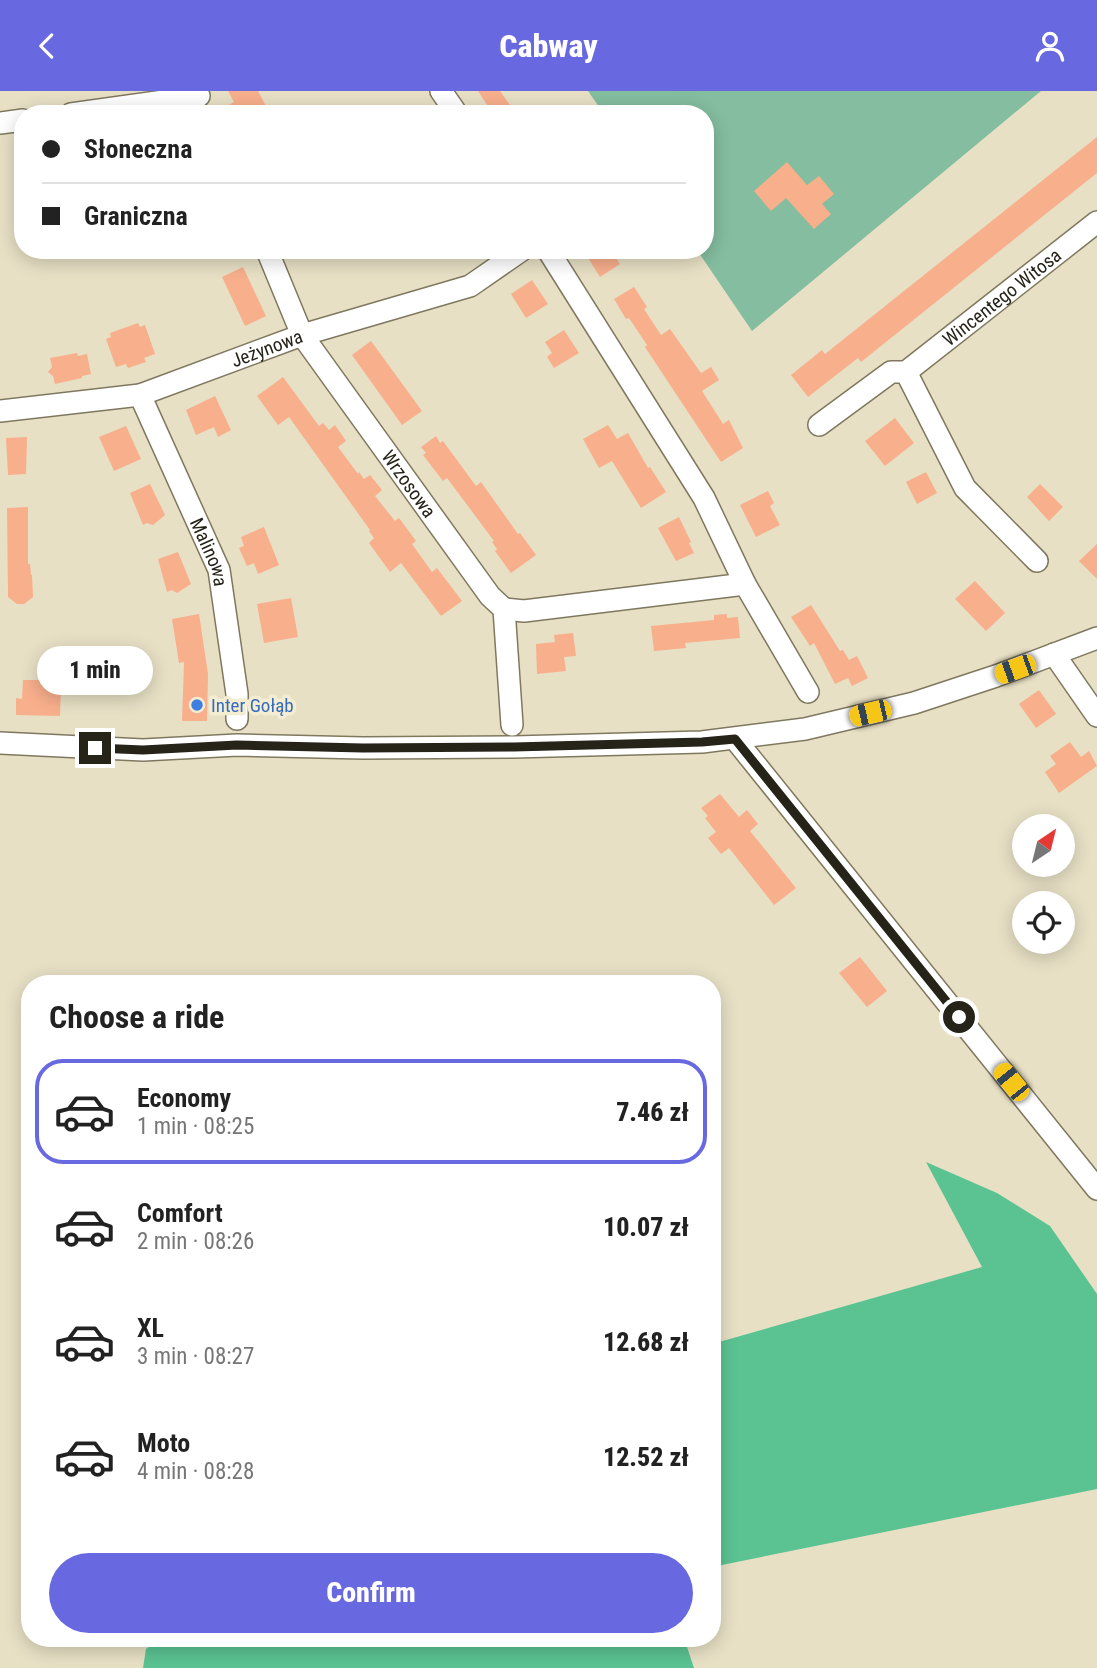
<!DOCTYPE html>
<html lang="en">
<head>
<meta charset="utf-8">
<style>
	:root { --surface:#fff; --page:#f6f6f6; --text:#222; --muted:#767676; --line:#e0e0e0; --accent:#6868e1 }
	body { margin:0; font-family:"Roboto Condensed",sans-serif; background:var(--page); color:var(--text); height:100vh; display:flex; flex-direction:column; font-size:26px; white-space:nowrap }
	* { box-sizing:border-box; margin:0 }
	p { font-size:23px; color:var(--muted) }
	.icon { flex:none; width:38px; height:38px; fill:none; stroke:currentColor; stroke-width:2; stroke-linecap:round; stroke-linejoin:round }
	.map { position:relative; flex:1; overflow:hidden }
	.sheet { position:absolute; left:21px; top:884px; width:700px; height:672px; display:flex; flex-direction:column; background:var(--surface); border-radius:28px; box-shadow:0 4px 18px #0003 }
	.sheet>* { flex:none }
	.top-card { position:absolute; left:14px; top:14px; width:700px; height:154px; border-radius:28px; box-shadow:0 4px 18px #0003; display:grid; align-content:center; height:154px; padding:0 28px; background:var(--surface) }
	.needle { width:46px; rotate:35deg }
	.fabs { position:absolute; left:1012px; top:723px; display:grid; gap:14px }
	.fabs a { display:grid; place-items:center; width:63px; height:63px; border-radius:50%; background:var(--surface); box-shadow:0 4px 18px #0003; font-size:35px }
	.end { position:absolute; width:32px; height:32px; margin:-16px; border:9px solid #262319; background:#fff; box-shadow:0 0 0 4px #fff }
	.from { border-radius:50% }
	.bubble { position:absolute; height:49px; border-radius:24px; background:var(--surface); box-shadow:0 4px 18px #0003; font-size:23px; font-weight:800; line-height:49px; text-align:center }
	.car { position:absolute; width:21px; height:42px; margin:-21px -10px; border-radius:9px; box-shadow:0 0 5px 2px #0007; background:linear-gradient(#f5c518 24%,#345 0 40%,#f5c518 0 76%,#345 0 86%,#f5c518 0) }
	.top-card b { display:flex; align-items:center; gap:24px; height:66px; font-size:26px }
	.top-card b+b { border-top:2px solid var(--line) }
	.top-card i { width:18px; height:18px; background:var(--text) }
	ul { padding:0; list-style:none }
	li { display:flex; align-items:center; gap:21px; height:105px; margin:0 14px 10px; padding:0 14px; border:4px solid transparent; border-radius:28px }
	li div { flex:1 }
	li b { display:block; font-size:26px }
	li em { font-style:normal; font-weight:800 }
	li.active { border-color:var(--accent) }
	li>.icon { width:63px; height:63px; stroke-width:1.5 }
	h2 { padding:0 28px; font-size:32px; line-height:84px }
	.primary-button { display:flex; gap:14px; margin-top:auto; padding:14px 28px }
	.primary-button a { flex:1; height:80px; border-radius:42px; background:var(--accent); color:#fff; font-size:28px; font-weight:800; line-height:80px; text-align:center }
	header { display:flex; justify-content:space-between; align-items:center; height:91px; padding:0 28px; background:var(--accent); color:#fff; font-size:32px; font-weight:800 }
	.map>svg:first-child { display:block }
	.green { fill:#84bd9f }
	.forest { fill:#5bc392 }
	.building { fill:#f8af8c }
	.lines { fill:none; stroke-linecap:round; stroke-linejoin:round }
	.minor-casing { stroke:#7f785f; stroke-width:24 }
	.minor { stroke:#fff; stroke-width:21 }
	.route { stroke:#262319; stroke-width:9 }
	.shop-dot { fill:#3f7fe0; stroke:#f5edd2; stroke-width:2.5 }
	.labels { text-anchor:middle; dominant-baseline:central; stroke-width:7; stroke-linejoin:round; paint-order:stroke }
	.street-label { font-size:19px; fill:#262319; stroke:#f5edd2 }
	.shop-label { font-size:19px; fill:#366cbe; stroke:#f5edd2; text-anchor:start }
</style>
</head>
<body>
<header><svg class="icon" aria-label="back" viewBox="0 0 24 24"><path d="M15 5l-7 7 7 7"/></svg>Cabway<svg class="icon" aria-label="person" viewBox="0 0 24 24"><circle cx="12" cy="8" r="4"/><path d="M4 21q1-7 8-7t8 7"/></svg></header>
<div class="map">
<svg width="1097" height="1577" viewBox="0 0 1097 1577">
	<rect width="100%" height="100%" fill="#e7e0c5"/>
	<polygon class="green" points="588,0 1041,0 752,240 697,159 705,159 705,23 604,23"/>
	<g class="forest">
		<polygon points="926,1071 997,1102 1050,1135 1097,1203 1097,1398 712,1476 712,1253 982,1176"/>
		<polygon points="160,1547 684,1547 694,1577 143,1577 146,1558"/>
	</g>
	<g class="building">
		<polygon points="228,0 258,0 270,23 213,23 234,11"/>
		<polygon points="478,0 500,0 510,14 497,23 493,23"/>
		<polygon points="1097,46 1097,82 861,271 858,267 808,306 791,284 822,259 825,263"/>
		<polygon points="787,71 807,94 819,85 834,103 822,113 831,123 814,138 786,107 771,120 754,100"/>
		<polygon points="583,159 611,159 620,173 600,186"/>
		<polygon points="243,176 266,225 245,235 222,186"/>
		<polygon points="532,189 548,213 526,227 511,203"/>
		<polygon points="634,196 647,216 644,218 661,244 670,238 701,282 711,276 719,289 702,300 723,333 729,329 743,357 721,371 645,256 647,254 629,227 626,228 614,208"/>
		<polygon points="138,232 140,236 145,234 155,263 144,267 146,271 128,277 126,273 116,276 106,248 111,246 110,242"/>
		<polygon points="564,239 579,262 554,277 547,266 552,262 545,251"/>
		<polygon points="371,250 422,320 402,334 352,264"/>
		<polygon points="77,262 78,265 87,263 91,283 82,285 82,287 55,293 53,285 48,281 52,276 50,267"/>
		<polygon points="283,286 319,335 323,332 329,339 335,334 346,350 338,356 358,383 359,381 364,388 370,384 382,399 375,405 395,430 399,427 416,450 412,453 432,481 437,477 462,510 441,525 401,472 390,481 369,452 374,447 369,440 370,439 289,326 278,334 257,305"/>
		<polygon points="215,305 231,339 218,346 214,336 196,344 186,319"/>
		<polygon points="895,327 914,352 885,375 865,350"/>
		<polygon points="608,334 617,348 628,342 648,377 650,376 666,401 641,417 612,370 599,377 583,348"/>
		<polygon points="126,335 141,368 114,380 99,346"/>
		<polygon points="436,345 440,352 443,350 476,395 481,391 518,443 520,442 536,464 511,482 495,460 497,458 492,451 494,450 447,387 443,390 423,364 426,362 421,356"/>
		<polygon points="27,346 26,383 8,384 6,347"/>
		<polygon points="926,381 937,402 917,413 906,391"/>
		<polygon points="150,393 165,424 153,434 147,432 143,434 130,402"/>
		<polygon points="1040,393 1063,416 1049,430 1027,406"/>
		<polygon points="768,400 774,412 770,415 780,434 756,446 740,414"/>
		<polygon points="28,416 28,473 30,473 31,484 32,484 33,506 24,513 17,513 8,506 7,417"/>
		<polygon points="679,426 691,451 689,452 694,462 676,470 658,437"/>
		<polygon points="264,436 279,474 258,483 254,472 247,475 239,457 244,455 241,446"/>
		<polygon points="1097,453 1097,488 1079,470"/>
		<polygon points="178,461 191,493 177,502 172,499 167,501 158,468"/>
		<polygon points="975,490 1005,522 986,540 955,508"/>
		<polygon points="291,507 298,546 264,552 257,513"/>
		<polygon points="811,514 840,560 843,559 849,569 857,565 868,587 852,595 848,587 835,593 814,552 810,555 791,526"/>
		<polygon points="199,523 208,583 207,630 182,630 184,571 179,572 172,528"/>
		<polygon points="727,523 727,527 738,526 740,547 685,552 686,557 654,560 651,535 714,529 714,524"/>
		<polygon points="573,542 576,565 564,566 566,580 537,583 536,553 555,551 554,544"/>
		<polygon points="23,589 45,589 45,596 61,596 60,625 16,624 16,607 22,608"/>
		<polygon points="1039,599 1056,623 1036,637 1019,613"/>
		<polygon points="1070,651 1081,666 1089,660 1097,675 1059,702 1045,681 1056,673 1050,665"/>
		<polygon points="720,703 739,726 747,719 758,733 750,740 796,797 774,814 729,757 721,763 708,747 716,741 705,727 708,725 701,717"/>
		<polygon points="860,866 887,900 867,916 839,882"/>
	</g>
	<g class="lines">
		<defs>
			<g id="minor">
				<polyline points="441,0 457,23"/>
				<polyline points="71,23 199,5"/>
				<polyline points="0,32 23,29"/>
				<path id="s1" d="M267 159 302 244 490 505 504 518 512 634"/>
				<polyline points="548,159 704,407 745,493 808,601"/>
				<polyline points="906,281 965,397 1037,470"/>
				<path id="s2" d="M140 304 219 479 237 603V628"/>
				<path id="s3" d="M0 320 140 304 302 244 470 195 522 159"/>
				<path id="s4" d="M819 334 891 281H906L1097 131"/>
				<polyline points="504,518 524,520 745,493"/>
				<polyline points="1054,563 1097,625"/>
				<polyline points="735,648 1097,1098"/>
				<polyline points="0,652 143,659 237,654 363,657 514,656 702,651 805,638 914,612 996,585 1097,547"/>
			</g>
		</defs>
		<use href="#minor" class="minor-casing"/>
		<use href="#minor" class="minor"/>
	</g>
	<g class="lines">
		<polyline class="route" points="95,657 143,659 237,654 363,657 514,656 702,651 735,648 959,926"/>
	</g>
	<circle class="shop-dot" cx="197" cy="614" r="7"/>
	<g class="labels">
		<g class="street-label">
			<text stroke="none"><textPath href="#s4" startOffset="226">Wincentego Witosa</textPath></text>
			<text stroke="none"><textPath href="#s3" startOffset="276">Jeżynowa</textPath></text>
			<text stroke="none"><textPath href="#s1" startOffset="275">Wrzosowa</textPath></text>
			<text stroke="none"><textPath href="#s2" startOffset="172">Malinowa</textPath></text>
		</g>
		<g class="shop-label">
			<text x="211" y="614">Inter Gołąb</text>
		</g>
	</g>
</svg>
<div class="fabs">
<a><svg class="needle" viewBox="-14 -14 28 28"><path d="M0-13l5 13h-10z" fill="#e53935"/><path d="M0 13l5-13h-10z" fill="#767676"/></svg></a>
<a><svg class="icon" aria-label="locate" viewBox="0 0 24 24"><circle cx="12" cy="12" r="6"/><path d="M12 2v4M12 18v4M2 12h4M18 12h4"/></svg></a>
</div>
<i class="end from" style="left:959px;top:926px"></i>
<i class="end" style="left:95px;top:657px"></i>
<div class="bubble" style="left:37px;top:555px;width:116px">1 min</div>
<i class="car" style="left:1015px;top:578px;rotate:250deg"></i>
<i class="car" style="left:870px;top:622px;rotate:257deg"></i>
<i class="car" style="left:1011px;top:991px;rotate:321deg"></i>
<div class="top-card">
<b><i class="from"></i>Słoneczna</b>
<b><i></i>Graniczna</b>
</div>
<section class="sheet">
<h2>Choose a ride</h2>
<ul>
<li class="active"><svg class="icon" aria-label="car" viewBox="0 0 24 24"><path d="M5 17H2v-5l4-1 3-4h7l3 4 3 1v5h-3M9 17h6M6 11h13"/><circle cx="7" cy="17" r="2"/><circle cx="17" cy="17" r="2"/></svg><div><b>Economy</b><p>1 min · 08:25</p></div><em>7.46 zł</em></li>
<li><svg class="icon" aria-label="car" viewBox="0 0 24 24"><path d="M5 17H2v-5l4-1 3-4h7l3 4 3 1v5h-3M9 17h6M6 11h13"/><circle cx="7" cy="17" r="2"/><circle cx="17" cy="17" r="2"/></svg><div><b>Comfort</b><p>2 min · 08:26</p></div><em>10.07 zł</em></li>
<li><svg class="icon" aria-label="car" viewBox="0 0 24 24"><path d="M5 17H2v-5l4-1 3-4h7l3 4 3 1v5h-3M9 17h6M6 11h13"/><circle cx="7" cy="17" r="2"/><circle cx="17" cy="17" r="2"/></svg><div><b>XL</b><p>3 min · 08:27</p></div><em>12.68 zł</em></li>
<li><svg class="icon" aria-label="car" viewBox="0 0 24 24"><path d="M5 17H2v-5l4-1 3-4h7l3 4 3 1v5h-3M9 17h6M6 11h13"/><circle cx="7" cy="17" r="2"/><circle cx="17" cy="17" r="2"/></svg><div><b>Moto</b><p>4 min · 08:28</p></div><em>12.52 zł</em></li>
</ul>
<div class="primary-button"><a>Confirm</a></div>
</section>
</div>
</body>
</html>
